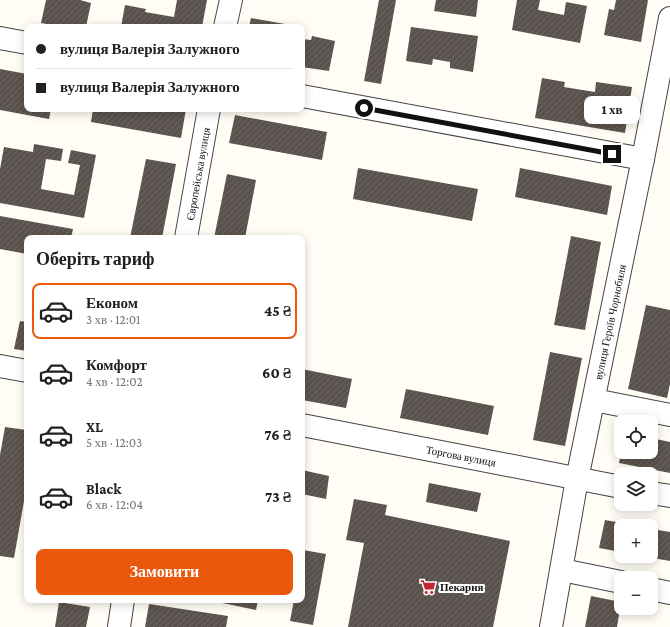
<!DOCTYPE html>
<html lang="uk">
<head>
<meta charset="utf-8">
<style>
	:root { --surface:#fff; --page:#f6f6f6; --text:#202124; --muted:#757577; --line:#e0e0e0; --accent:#ea580c }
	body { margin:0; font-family:"Crimson Pro",serif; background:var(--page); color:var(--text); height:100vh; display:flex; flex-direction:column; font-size:15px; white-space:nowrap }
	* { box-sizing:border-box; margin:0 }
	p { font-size:13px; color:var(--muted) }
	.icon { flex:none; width:22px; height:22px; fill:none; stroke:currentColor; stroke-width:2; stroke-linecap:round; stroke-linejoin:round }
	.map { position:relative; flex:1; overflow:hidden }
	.sheet { position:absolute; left:24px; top:235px; width:281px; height:368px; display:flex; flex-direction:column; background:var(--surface); border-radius:8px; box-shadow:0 2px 10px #0003 }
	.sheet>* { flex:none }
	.hud { position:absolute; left:24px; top:24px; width:281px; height:88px; border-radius:8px; box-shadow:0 2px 10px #0003; display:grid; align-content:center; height:88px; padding:0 12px; background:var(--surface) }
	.fabs { position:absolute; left:614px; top:415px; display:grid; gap:8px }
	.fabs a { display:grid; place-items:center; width:44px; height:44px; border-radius:8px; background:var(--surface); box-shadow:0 2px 10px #0003; font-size:20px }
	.end { position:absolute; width:18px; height:18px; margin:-9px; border:5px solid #111; background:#fff; box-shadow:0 0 0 2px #fff }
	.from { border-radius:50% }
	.bubble { position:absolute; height:28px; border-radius:8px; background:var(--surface); box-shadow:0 2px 10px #0003; font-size:13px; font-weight:800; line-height:28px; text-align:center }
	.hud b { display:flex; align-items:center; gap:14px; height:38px; font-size:15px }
	.hud b+b { border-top:1px solid var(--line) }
	.hud i { width:10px; height:10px; background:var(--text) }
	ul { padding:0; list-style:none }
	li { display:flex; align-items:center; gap:12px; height:56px; margin:0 8px 6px; padding:0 4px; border:2px solid transparent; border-radius:8px }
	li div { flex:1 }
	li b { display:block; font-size:15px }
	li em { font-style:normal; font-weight:800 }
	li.selected { border-color:var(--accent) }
	li>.icon { width:36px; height:36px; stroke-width:1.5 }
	h2 { padding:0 12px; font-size:18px; line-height:48px }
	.cta { display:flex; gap:8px; margin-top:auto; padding:8px 12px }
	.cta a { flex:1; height:46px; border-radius:8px; background:var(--accent); color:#fff; font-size:16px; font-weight:800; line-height:46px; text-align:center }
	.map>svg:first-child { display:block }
	.building { fill:url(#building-hatch) }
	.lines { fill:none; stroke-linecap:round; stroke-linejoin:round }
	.minor-casing { stroke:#444; stroke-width:24 }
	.minor { stroke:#fff; stroke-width:22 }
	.route { stroke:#111; stroke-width:5 }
	.labels { text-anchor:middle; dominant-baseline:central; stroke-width:4; stroke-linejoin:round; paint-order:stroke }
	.street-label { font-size:11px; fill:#111; stroke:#fff }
	.poi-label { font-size:11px; font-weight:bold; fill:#111; stroke:#fff; text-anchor:start }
</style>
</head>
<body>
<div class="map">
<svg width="670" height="627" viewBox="0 0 670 627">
	<defs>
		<pattern id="building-hatch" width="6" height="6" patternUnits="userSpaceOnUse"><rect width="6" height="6" fill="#5a524d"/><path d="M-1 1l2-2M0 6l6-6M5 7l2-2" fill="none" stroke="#6d6662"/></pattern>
	</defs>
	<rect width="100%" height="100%" fill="#fffdf5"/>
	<g class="building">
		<polygon points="46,0 80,0 91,3 86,27 64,27 41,23"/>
		<polygon points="177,0 207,0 202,27 121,27 125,5 146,9 145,12 174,17"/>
		<polygon points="379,0 396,0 381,84 364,81"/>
		<polygon points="436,0 478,0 476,17 434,11"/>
		<polygon points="517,0 540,0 538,10 564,15 566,2 587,6 580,43 512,30"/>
		<polygon points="616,0 648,0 641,42 604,35 609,9 614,10"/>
		<polygon points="251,18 285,24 284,27 249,27"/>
		<polygon points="411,27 478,36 473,72 450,68 450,62 433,59 432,65 406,61"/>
		<polygon points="312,36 335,41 329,71 302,67 302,39 311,40"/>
		<polygon points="0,69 27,74 27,109 51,109 49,119 0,110"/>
		<polygon points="542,78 565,82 564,87 595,92 596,82 632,87 625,133 535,118"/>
		<polygon points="93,109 186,109 181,138 91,122"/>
		<polygon points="235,115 327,132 322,160 229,143"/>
		<polygon points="34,144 63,149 61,161 46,159 41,189 74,195 80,165 68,163 71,150 96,155 84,218 0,203 0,169 4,147 33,152"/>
		<polygon points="146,159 176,164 162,238 130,238"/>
		<polygon points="358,168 478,189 472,221 353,199"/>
		<polygon points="520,168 612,186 607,215 515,197"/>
		<polygon points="227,174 256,180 245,238 214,238"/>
		<polygon points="0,216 73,229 71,238 27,238 27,254 0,249"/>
		<polygon points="571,236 601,242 585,330 554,325"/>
		<polygon points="646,305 670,310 670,384 667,398 628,389"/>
		<polygon points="20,321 27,322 27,351 14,349"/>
		<polygon points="550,352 582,358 565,446 533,440"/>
		<polygon points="302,369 352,379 346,408 302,400"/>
		<polygon points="406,389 494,406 488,435 400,418"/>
		<polygon points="5,427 27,430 27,484 14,558 0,556 0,455"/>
		<polygon points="651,438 670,442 670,473 619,463 621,452 651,452"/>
		<polygon points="302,470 329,476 326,499 302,494"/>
		<polygon points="429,483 481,493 477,512 426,502"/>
		<polygon points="354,499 387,505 385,515 510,541 493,627 348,627 364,543 346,540"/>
		<polygon points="605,520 633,525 621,526 621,552 599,548"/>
		<polygon points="651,529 670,532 670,561 647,557 651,556"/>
		<polygon points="303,550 326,554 313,625 290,621 294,600 302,600"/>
		<polygon points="591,596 621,602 617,627 585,627"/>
		<polygon points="208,600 258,600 256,610"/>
		<polygon points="59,602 90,607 86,627 55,627"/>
		<polygon points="149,604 228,616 226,627 145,627"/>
	</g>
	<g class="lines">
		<defs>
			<g id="minor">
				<polyline points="225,27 231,0"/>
				<polyline points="0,38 27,43"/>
				<polyline points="302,96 643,159"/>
				<polyline points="186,238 209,109"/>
				<polyline points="0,366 27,371"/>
				<polyline points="594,400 670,415"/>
				<polyline points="302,425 621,487"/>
				<polyline points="651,493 670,496"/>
				<polyline points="562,570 621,582"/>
				<polyline points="651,589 670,593"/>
				<polyline points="119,627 123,600"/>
				<polyline points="551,627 577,479 643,159 670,18"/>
			</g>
		</defs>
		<use href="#minor" class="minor-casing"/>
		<use href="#minor" class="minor"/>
	</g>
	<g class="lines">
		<polyline class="route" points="364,108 612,154"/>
	</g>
	<defs>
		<symbol id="supermarket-bare" viewBox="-9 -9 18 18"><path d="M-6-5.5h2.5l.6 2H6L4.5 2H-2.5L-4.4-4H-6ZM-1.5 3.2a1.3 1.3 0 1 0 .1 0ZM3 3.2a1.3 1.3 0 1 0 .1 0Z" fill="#c4262e" stroke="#fff" stroke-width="2.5" paint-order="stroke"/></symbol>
	</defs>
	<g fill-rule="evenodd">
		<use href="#supermarket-bare" x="417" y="576" width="22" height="22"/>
	</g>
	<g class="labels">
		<g class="street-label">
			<text transform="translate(198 174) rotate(-80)">Європейська вулиця</text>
			<text transform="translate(610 322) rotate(-78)">вулиця Героїв Чорнобиля</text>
			<text transform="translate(461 456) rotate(11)">Торгова вулиця</text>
		</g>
		<g class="poi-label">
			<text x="440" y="587">Пекарня</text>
		</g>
	</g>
</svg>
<div class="fabs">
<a><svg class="icon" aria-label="locate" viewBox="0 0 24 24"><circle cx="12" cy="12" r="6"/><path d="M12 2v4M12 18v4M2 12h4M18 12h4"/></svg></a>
<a><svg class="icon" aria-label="layers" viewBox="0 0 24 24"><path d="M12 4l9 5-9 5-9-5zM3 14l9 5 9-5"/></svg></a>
<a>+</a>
<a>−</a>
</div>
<i class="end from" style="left:364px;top:108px"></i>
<i class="end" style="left:612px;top:154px"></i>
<div class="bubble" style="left:584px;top:96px;width:56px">1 хв</div>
<div class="hud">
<b><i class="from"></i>вулиця Валерія Залужного</b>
<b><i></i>вулиця Валерія Залужного</b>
</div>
<section class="sheet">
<h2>Оберіть тариф</h2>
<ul>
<li class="selected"><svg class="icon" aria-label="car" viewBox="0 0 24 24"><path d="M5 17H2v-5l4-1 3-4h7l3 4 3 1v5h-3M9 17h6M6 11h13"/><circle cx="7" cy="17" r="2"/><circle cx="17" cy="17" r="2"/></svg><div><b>Економ</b><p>3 хв · 12:01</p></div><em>45 ₴</em></li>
<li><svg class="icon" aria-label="car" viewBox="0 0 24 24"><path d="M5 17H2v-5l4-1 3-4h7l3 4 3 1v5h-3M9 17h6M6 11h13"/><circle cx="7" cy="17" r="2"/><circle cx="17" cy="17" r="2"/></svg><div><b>Комфорт</b><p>4 хв · 12:02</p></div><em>60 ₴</em></li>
<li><svg class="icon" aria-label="car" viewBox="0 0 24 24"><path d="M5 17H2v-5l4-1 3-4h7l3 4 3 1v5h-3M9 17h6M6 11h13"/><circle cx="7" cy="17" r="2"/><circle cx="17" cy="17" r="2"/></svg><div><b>XL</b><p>5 хв · 12:03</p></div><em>76 ₴</em></li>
<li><svg class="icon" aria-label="car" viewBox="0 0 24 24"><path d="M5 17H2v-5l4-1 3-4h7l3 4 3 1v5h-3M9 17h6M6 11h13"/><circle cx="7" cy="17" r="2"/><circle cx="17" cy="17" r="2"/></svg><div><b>Black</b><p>6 хв · 12:04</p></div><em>73 ₴</em></li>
</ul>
<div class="cta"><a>Замовити</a></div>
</section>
</div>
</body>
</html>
